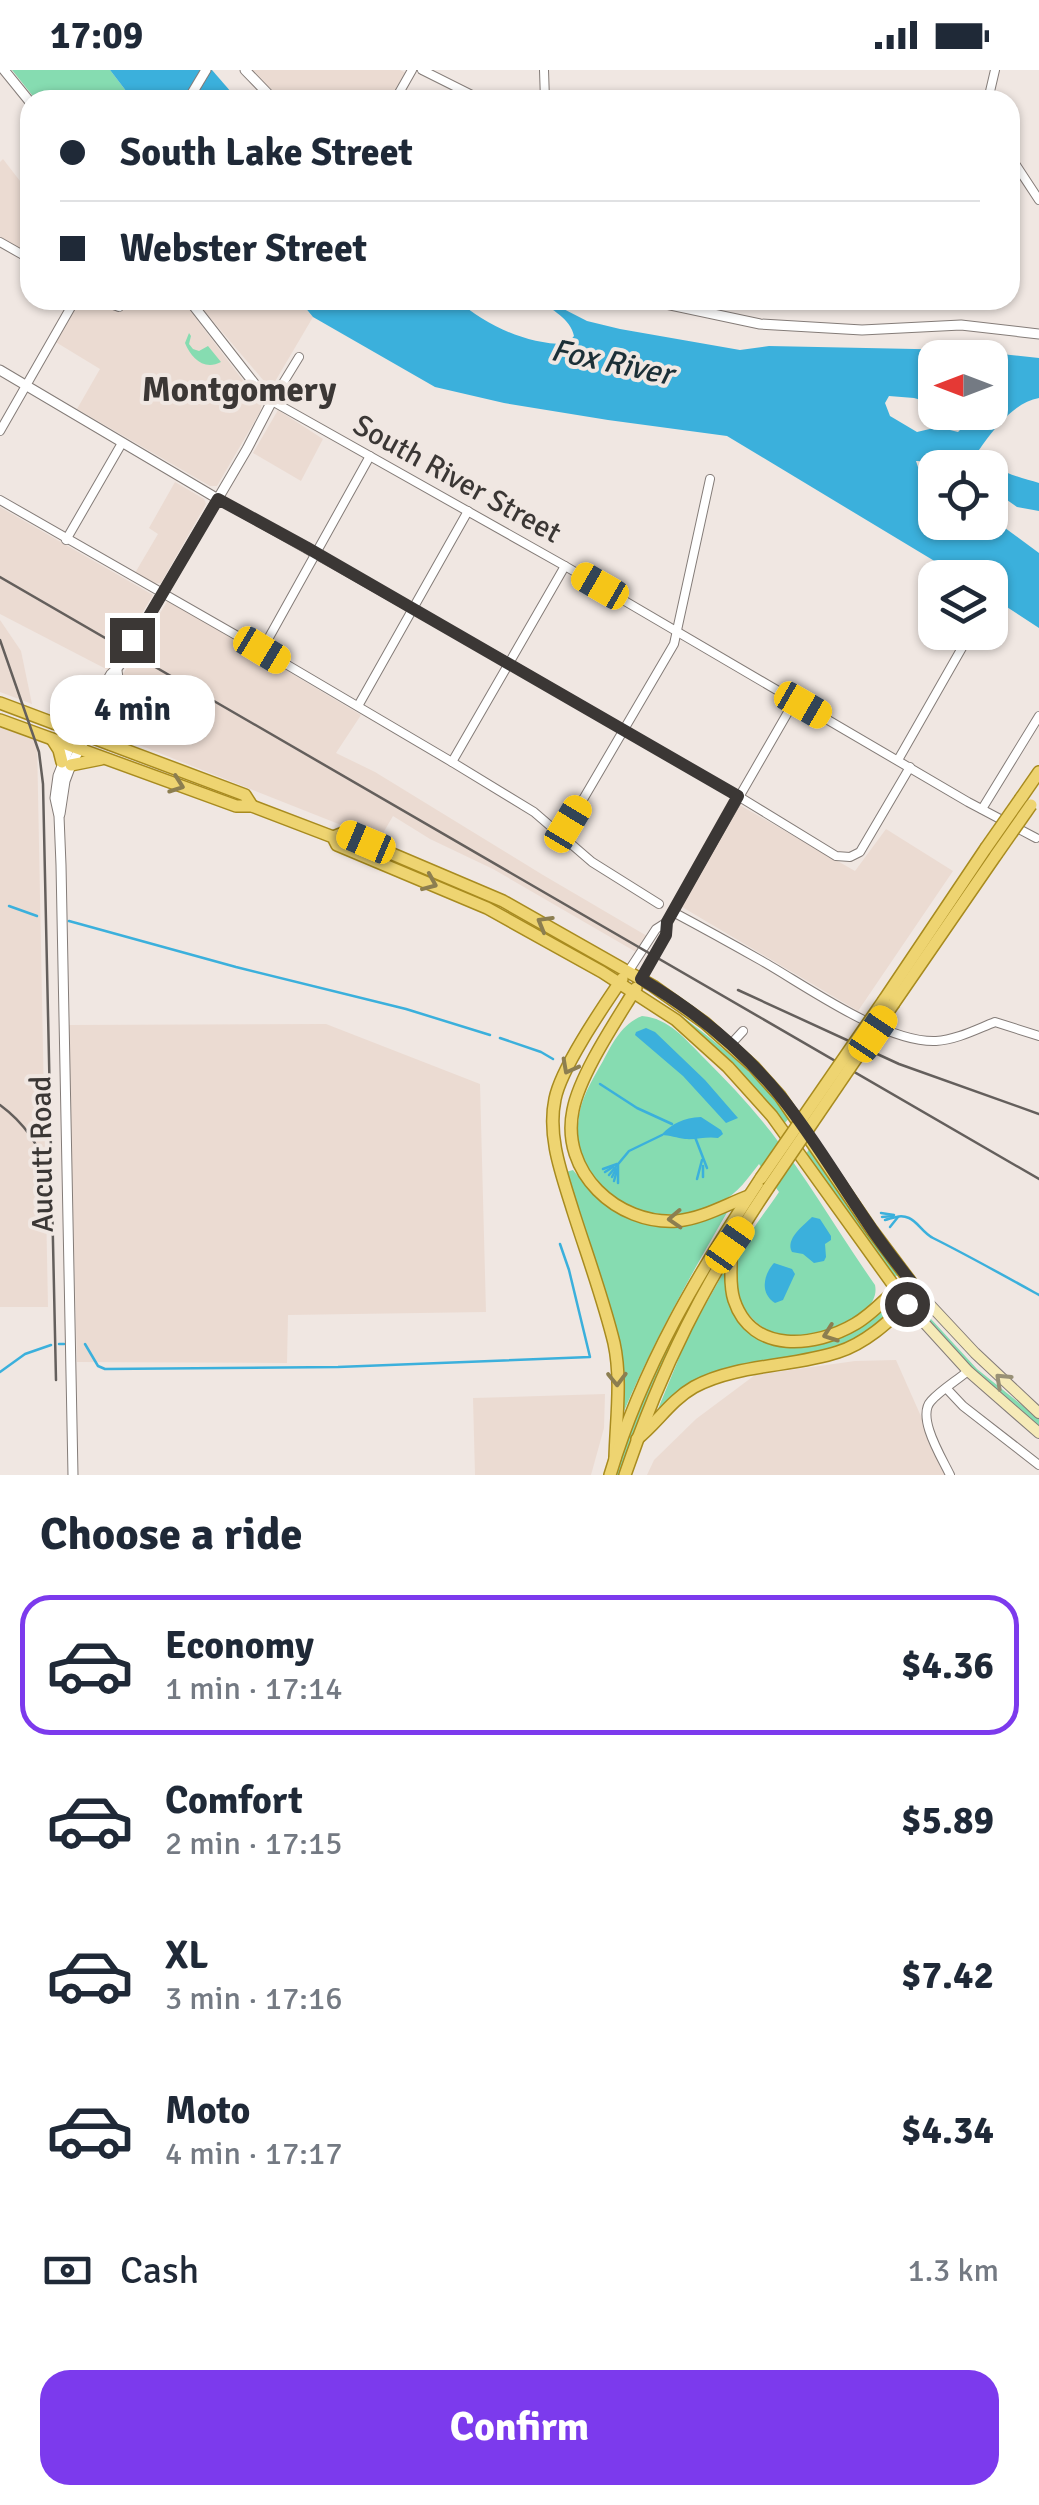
<!DOCTYPE html>
<html lang="en">
<head>
<meta charset="utf-8">
<style>
	:root { --surface:#fff; --page:#f2f2f3; --text:#1f2937; --muted:#747a83; --line:#e0e1e3; --accent:#7c3aed }
	body { margin:0; font-family:Signika,sans-serif; background:var(--page); color:var(--text); height:100vh; display:flex; flex-direction:column; font-size:38px; white-space:nowrap }
	* { box-sizing:border-box; margin:0 }
	p { font-size:32px; color:var(--muted) }
	.icon { flex:none; width:55px; height:55px; fill:none; stroke:currentColor; stroke-width:2; stroke-linecap:round; stroke-linejoin:round }
	.map { position:relative; height:1405px; overflow:hidden }
	.details { display:flex; flex-direction:column; background:var(--surface); flex:1 }
	.details>* { flex:none }
	.hud { position:absolute; left:20px; top:20px; width:1000px; height:220px; border-radius:30px; box-shadow:0 2px 8px #0004; display:grid; align-content:center; height:220px; padding:0 40px; background:var(--surface) }
	.needle { width:65px; rotate:270deg }
	.tools { position:absolute; left:918px; top:270px; display:grid; gap:20px }
	.tools a { display:grid; place-items:center; width:90px; height:90px; border-radius:20px; background:var(--surface); box-shadow:0 2px 8px #0004; font-size:50px }
	.end { position:absolute; width:45px; height:45px; margin:-22px; border:12px solid #3b3735; background:#fff; box-shadow:0 0 0 5px #fff }
	.from { border-radius:50% }
	.bubble { position:absolute; height:70px; border-radius:30px; background:var(--surface); box-shadow:0 2px 8px #0004; font-size:32px; font-weight:800; line-height:70px; text-align:center }
	.car { position:absolute; width:30px; height:60px; margin:-30px -15px; border-radius:12px; box-shadow:0 0 8px 2px #0007; background:linear-gradient(#f5c518 24%,#345 0 40%,#f5c518 0 76%,#345 0 86%,#f5c518 0) }
	.hud b { display:flex; align-items:center; gap:35px; height:95px; font-size:38px }
	.hud b+b { border-top:2px solid var(--line) }
	.hud i { width:25px; height:25px; background:var(--text) }
	ul { padding:0; list-style:none }
	li { display:flex; align-items:center; gap:30px; height:140px; margin:0 20px 15px; padding:0 20px; border:5px solid transparent; border-radius:30px }
	li div { flex:1 }
	li b { display:block; font-size:38px }
	li em { font-style:normal; font-weight:800 }
	li.current { border-color:var(--accent) }
	li>.icon { width:90px; height:90px; stroke-width:1.5 }
	h2 { padding:0 40px; font-size:45px; line-height:120px }
	.pay { display:flex; align-items:center; gap:25px; height:110px; padding:0 40px; font-size:38px }
	.pay p { margin-inline-start:auto }
	.primary-button { display:flex; gap:20px; margin-top:auto; padding:20px 40px }
	.primary-button a { flex:1; height:115px; border-radius:30px; background:var(--accent); color:#fff; font-size:40px; font-weight:800; line-height:115px; text-align:center }
	.status { display:flex; justify-content:space-between; align-items:center; height:70px; padding:0 50px; background:var(--surface); direction:ltr }
	.status svg { height:28px; fill:currentColor }
	.map>svg:first-child { display:block }
	.built { fill:#ebdbd2 }
	.green { fill:#86dcb1 }
	.water { fill:#3bb0dc; fill-rule:evenodd }
	.lines { fill:none; stroke-linecap:round; stroke-linejoin:round }
	.stream { stroke:#3bb0dc; stroke-width:2.5 }
	.minor-casing { stroke:#847c78; stroke-width:10 }
	.tertiary-casing { stroke:#847c78; stroke-width:11 }
	.secondary-casing { stroke:#847c78; stroke-width:12 }
	.primary-casing { stroke:#a88b1f; stroke-width:14 }
	.minor { stroke:#fff; stroke-width:8 }
	.tertiary { stroke:#fff; stroke-width:9 }
	.secondary { stroke:#f6eab8; stroke-width:10 }
	.primary { stroke:#eed471; stroke-width:11 }
	.rail { stroke:#645f5c; stroke-width:2.5 }
	.primary-bridge-casing { stroke:#a88b1f; stroke-width:14; stroke-linecap:butt }
	.primary-bridge { stroke:#eed471; stroke-width:11 }
	.oneway { stroke:#8c7e50 }
	.oneway2 { stroke:#989076 }
	.route { stroke:#3b3735; stroke-width:12 }
	.labels { text-anchor:middle; dominant-baseline:central; stroke-width:8; stroke-linejoin:round; paint-order:stroke }
	.street-label { font-size:30px; fill:#3b3735; stroke:#f0e7e2 }
	.water-label { font-size:32px; font-style:italic; fill:#1b2f37; stroke:#f0e7e2 }
	.quarter-label { font-size:35px; font-weight:bold; fill:#3b3735; stroke:#f0e7e2 }
</style>
</head>
<body>
<div class="status"><b>17:09</b><svg viewBox="0 0 49 12"><path d="M0 12V9h3v3zM5 12V6h3v6zM10 12V3h3v9zM15 12V0h3v12zM26 1h20v11H26zM47 4h2v5h-2z"/></svg></div>
<div class="map">
<svg width="1039" height="1405" viewBox="0 0 1039 1405">
	<rect width="100%" height="100%" fill="#f0e7e2"/>
	<g class="built">
		<polygon points="249,0 400,0 406,3 392,30 278,30"/>
		<polygon points="3,89 30,124 30,187 0,169 0,92"/>
		<polygon points="77,230 182,230 251,321 262,332 260,342 217,416 210,416 77,339 100,299 54,271"/>
		<polygon points="195,230 299,230 313,247 273,315 269,317"/>
		<polygon points="278,340 323,369 301,411 253,383"/>
		<polygon points="175,412 204,429 206,434 161,513 153,514 135,503 158,464 149,458"/>
		<polygon points="0,437 153,525 108,600 0,544"/>
		<polygon points="168,530 361,645 336,683 375,702 543,805 647,866 636,882 493,799 430,769 393,746 379,770 119,667 110,660 107,640 123,604"/>
		<polygon points="0,550 21,581 32,634 0,622"/>
		<polygon points="0,657 37,671 48,1237 0,1237"/>
		<polygon points="729,729 855,801 886,759 953,801 858,941 672,831"/>
		<polygon points="326,954 480,1014 486,1242 288,1245 287,1293 77,1292 68,955"/>
		<polygon points="896,1290 947,1405 647,1405 654,1390 696,1349 755,1305 855,1291"/>
		<polygon points="605,1324 604,1358 591,1405 475,1405 473,1328"/>
	</g>
	<g class="green">
		<polygon points="12,0 110,0 133,30 36,30"/>
		<path d="M189 263 191 266 189 274 193 279 199 281 208 276 221 292C204 301 191 288 185 273Z"/>
		<path d="M642 946C669 948 686 970 704 988 728 1012 751 1036 771 1062 809 1111 840 1165 875 1215 882 1247 818 1268 792 1267 773 1266 757 1256 746 1241 735 1227 733 1206 738 1189 746 1165 765 1143 779 1122L759 1094C748 1108 738 1123 721 1132 661 1165 573 1131 578 1054 579 1031 592 1010 603 991 613 972 622 954 642 946Z"/>
		<path d="M683 947C725 979 756 1005 790 1047L784 1054 729 991 681 949Z"/>
		<polygon points="811,1076 898,1205 893,1208 806,1084"/>
		<path d="M573 1100 595 1126 613 1139 640 1151 729 1139C689 1208 653 1272 622 1346V1310L566 1102Z"/>
		<path d="M716 1189C677 1257 642 1329 620 1405H615L645 1321 677 1255Z"/>
		<polygon points="726,1198 744,1255 801,1276 888,1234 893,1239 866,1262 847,1273 825,1281 743,1297 658,1339 688,1266"/>
		<polygon points="919,1236 977,1299 1039,1349 1039,1358 978,1304 916,1238"/>
	</g>
	<g class="water">
		<polygon points="110,0 212,0 238,30 133,30"/>
		<path d="M299 230H457C486 255 527 275 567 274L574 266C571 249 551 239 538 230H546L587 251 620 259 740 280 769 276 963 280 1039 288V328C1014 332 993 360 979 380 989 400 1018 407 1039 413V441L1017 437 1000 425 990 422V398L954 397 940 392 916 391 921 406 935 415V452H990V447L1039 483V558L990 526V508L961 507 727 366 608 350 504 333 435 317 313 247ZM935 288H990V342L951 343 961 350 962 358 958 362 938 357 917 362 890 346 885 333 889 326 914 328 935 334Z"/>
		<polygon points="646,958 655,962 705,1010 738,1048 726,1053 683,1006 635,965 636,962"/>
		<path d="M701 1047 721 1060 723 1064 718 1068C706 1066 697 1070 685 1069 677 1068 670 1065 661 1065 673 1053 683 1048 701 1047Z"/>
		<path d="M812 1147 820 1149 831 1166V1170L825 1174 826 1187 824 1191 814 1193 803 1184 792 1182C785 1169 803 1156 812 1147Z"/>
		<path d="M774 1193 792 1199 795 1204 783 1230 775 1233C759 1223 764 1204 774 1193Z"/>
	</g>
	<g class="lines">
		<g class="stream">
			<polyline points="9,836 37,846"/>
			<polyline points="69,851 236,897 406,939 490,965"/>
			<polyline points="500,968 541,982 553,989"/>
			<polyline points="600,1014 637,1038 672,1054"/>
			<polyline points="695,1067 707,1098"/>
			<polyline points="603,1099 617,1094"/>
			<polyline points="605,1102 613,1097"/>
			<polyline points="609,1105 629,1081 662,1065"/>
			<polyline points="612,1107 616,1099"/>
			<polyline points="703,1107 703,1096"/>
			<polyline points="697,1109 702,1090"/>
			<polyline points="614,1111 617,1100"/>
			<polyline points="618,1113 618,1095"/>
			<polyline points="881,1143 894,1145"/>
			<polyline points="882,1147 893,1146"/>
			<path d="M885 1150C893 1148 900 1144 909 1148 918 1152 923 1163 933 1168 969 1186 1003 1205 1039 1225"/>
			<polyline points="890,1157 898,1147"/>
			<polyline points="59,1274 64,1274"/>
			<polyline points="85,1274 98,1296 105,1299 338,1297 590,1287 569,1200 560,1174"/>
			<polyline points="0,1302 25,1284 51,1275"/>
		</g>
		<defs>
			<g id="minor">
				<polyline points="422,0 482,30"/>
				<polyline points="544,0 545,30"/>
				<polyline points="395,30 412,0"/>
				<polyline points="988,30 995,0"/>
				<polyline points="1010,86 1039,130"/>
				<polyline points="0,172 30,189"/>
				<polyline points="100,230 119,237"/>
				<polyline points="299,287 272,331 565,496 968,732 1036,768"/>
				<polyline points="0,361 75,230"/>
				<polyline points="218,429 517,598 738,726 836,786 850,787 860,782 910,697"/>
				<polyline points="0,430 262,580 452,692 534,742 592,792 659,834"/>
				<polyline points="66,470 122,373"/>
				<polyline points="262,580 370,386"/>
				<polyline points="358,636 468,441"/>
				<polyline points="898,690 971,562"/>
				<polyline points="452,692 565,496"/>
				<polyline points="982,739 1039,646"/>
				<polyline points="561,767 674,574 710,409"/>
				<path d="M673 842C703 858 732 874 762 891 806 916 885 973 936 971 956 970 977 959 995 952L1039 966"/>
				<polyline points="628,902 656,859 667,852"/>
				<polyline points="641,909 666,865 667,852 795,630"/>
				<polyline points="731,974 743,961"/>
				<polyline points="947,1319 963,1336 1039,1395"/>
				<path d="M950 1405C942 1388 916 1347 931 1331 941 1320 956 1311 968 1301"/>
			</g>
			<g id="tertiary">
				<polyline points="4,0 30,32"/>
				<polyline points="245,0 274,30"/>
				<polyline points="188,30 206,0"/>
				<polyline points="647,230 760,254 862,260 961,255 1039,264"/>
				<polyline points="0,300 218,429"/>
				<polyline points="132,576 136,576 146,558 145,553"/>
				<polyline points="60,744 65,711 71,695 118,608 117,601"/>
				<path d="M73 1405 61 795 59 746 55 728 58 706 70 676 111 604C129 590 129 567 145 553L247 379 272 331 257 317 189 230"/>
			</g>
			<g id="secondary">
				<polyline points="919,1223 975,1283 1039,1343"/>
				<polyline points="907,1234 968,1301 1039,1363"/>
			</g>
			<g id="primary">
				<polyline points="0,633 245,725 252,736"/>
				<polyline points="103,635 104,652 110,674"/>
				<polyline points="0,650 236,736 252,736 333,767 337,775 487,838 602,902 676,950 728,997 772,1046 907,1234"/>
				<polyline points="54,653 92,638"/>
				<polyline points="52,669 59,680 62,692"/>
				<polyline points="71,695 101,689"/>
				<polyline points="1021,728 1039,702"/>
				<path d="M333 767 343 763 503 831 653 916 705 953 754 997 780 1026 871 1159 919 1223C895 1245 870 1272 838 1282 793 1297 736 1294 694 1317 671 1330 657 1353 637 1369"/>
				<path d="M636 918C616 951 580 1004 573 1040 560 1102 617 1155 677 1151 704 1148 725 1135 749 1126"/>
				<polyline points="884,930 986,778"/>
				<polyline points="894,933 996,785"/>
				<path d="M730 1175C733 1194 728 1212 734 1230 752 1285 816 1277 855 1254 871 1245 884 1230 898 1218"/>
				<path d="M615 1388C616 1350 622 1310 614 1273 603 1228 587 1185 573 1141 562 1105 547 1067 555 1029 561 998 603 937 622 909"/>
				<path d="M610 1405C642 1297 699 1202 761 1108"/>
				<path d="M625 1405C662 1296 704 1214 768 1118"/>
			</g>
		</defs>
		<use href="#minor" class="minor-casing"/>
		<use href="#tertiary" class="tertiary-casing"/>
		<use href="#secondary" class="secondary-casing"/>
		<use href="#primary" class="primary-casing"/>
		<use href="#minor" class="minor"/>
		<use href="#tertiary" class="tertiary"/>
		<use href="#secondary" class="secondary"/>
		<use href="#primary" class="primary"/>
		<g class="rail">
			<polyline points="0,507 1039,1109"/>
			<polyline points="0,570 39,682 43,714 56,1310"/>
			<polyline points="738,920 899,994 1039,1044"/>
			<path d="M0 1035C23 1052 39 1074 47 1101"/>
		</g>
		<defs>
			<g id="primary-bridge">
				<polyline points="986,778 1021,728"/>
				<polyline points="996,785 1031,735"/>
				<polyline points="761,1108 884,930"/>
				<polyline points="768,1118 894,933"/>
			</g>
		</defs>
		<use href="#primary-bridge" class="primary-bridge-casing"/>
		<use href="#primary-bridge" class="primary-bridge"/>
	</g>
	<defs><path id="oneway-chevron" d="M-2-3.5L2.5 0L-2 3.5" fill="none" stroke-width="1.6" stroke-linecap="round" stroke-linejoin="round" transform="scale(2.5)"/></defs>
	<g class="oneway">
		<use href="#oneway-chevron" transform="translate(177 715) rotate(20)"/>
		<use href="#oneway-chevron" transform="translate(430 813) rotate(23)"/>
		<use href="#oneway-chevron" transform="translate(544 853) rotate(-150)"/>
		<use href="#oneway-chevron" transform="translate(569 997) rotate(118)"/>
		<use href="#oneway-chevron" transform="translate(675 1149) rotate(177)"/>
		<use href="#oneway-chevron" transform="translate(830 1264) rotate(160)"/>
		<use href="#oneway-chevron" transform="translate(617 1309) rotate(89)"/>
	</g>
	<use class="oneway2" href="#oneway-chevron" transform="translate(1002 1310) rotate(-137)"/>
	<g class="lines">
		<path class="route" d="M132 570 141 554 145 553 218 429 306 477 738 726 667 852 666 865 641 909C694 940 743 980 782 1028 814 1068 840 1113 869 1155 885 1179 902 1200 920 1223L907 1234"/>
	</g>
	<g class="labels">
		<g class="street-label">
			<text transform="translate(457 409) rotate(29)">South River Street</text>
			<text transform="translate(42 1084) rotate(-91)">Aucutt Road</text>
		</g>
		<g class="water-label">
			<text transform="translate(612 292) rotate(12)">Fox River</text>
		</g>
		<g class="quarter-label">
			<text x="239" y="319">Montgomery</text>
		</g>
	</g>
</svg>
<div class="tools">
<a><svg class="needle" viewBox="-14 -14 28 28"><path d="M0-13l5 13h-10z" fill="#e53935"/><path d="M0 13l5-13h-10z" fill="#747a83"/></svg></a>
<a><svg class="icon" aria-label="locate" viewBox="0 0 24 24"><circle cx="12" cy="12" r="6"/><path d="M12 2v4M12 18v4M2 12h4M18 12h4"/></svg></a>
<a><svg class="icon" aria-label="layers" viewBox="0 0 24 24"><path d="M12 4l9 5-9 5-9-5zM3 14l9 5 9-5"/></svg></a>
</div>
<i class="end from" style="left:907px;top:1234px"></i>
<i class="end" style="left:132px;top:570px"></i>
<div class="bubble" style="left:50px;top:605px;width:165px">4 min</div>
<i class="car" style="left:600px;top:516px;rotate:300deg"></i>
<i class="car" style="left:262px;top:580px;rotate:121deg"></i>
<i class="car" style="left:803px;top:635px;rotate:120deg"></i>
<i class="car" style="left:568px;top:754px;rotate:31deg"></i>
<i class="car" style="left:366px;top:772px;rotate:293deg"></i>
<i class="car" style="left:873px;top:964px;rotate:34deg"></i>
<i class="car" style="left:730px;top:1175px;rotate:35deg"></i>
<div class="hud">
<b><i class="from"></i>South Lake Street</b>
<b><i></i>Webster Street</b>
</div>
</div>
<section class="details">
<h2>Choose a ride</h2>
<ul>
<li class="current"><svg class="icon" aria-label="car" viewBox="0 0 24 24"><path d="M5 17H2v-5l4-1 3-4h7l3 4 3 1v5h-3M9 17h6M6 11h13"/><circle cx="7" cy="17" r="2"/><circle cx="17" cy="17" r="2"/></svg><div><b>Economy</b><p>1 min · 17:14</p></div><em>$4.36</em></li>
<li><svg class="icon" aria-label="car" viewBox="0 0 24 24"><path d="M5 17H2v-5l4-1 3-4h7l3 4 3 1v5h-3M9 17h6M6 11h13"/><circle cx="7" cy="17" r="2"/><circle cx="17" cy="17" r="2"/></svg><div><b>Comfort</b><p>2 min · 17:15</p></div><em>$5.89</em></li>
<li><svg class="icon" aria-label="car" viewBox="0 0 24 24"><path d="M5 17H2v-5l4-1 3-4h7l3 4 3 1v5h-3M9 17h6M6 11h13"/><circle cx="7" cy="17" r="2"/><circle cx="17" cy="17" r="2"/></svg><div><b>XL</b><p>3 min · 17:16</p></div><em>$7.42</em></li>
<li><svg class="icon" aria-label="car" viewBox="0 0 24 24"><path d="M5 17H2v-5l4-1 3-4h7l3 4 3 1v5h-3M9 17h6M6 11h13"/><circle cx="7" cy="17" r="2"/><circle cx="17" cy="17" r="2"/></svg><div><b>Moto</b><p>4 min · 17:17</p></div><em>$4.34</em></li>
</ul>
<div class="pay"><svg class="icon" aria-label="cash" viewBox="0 0 24 24"><path d="M3 7h18v10H3z"/><circle cx="12" cy="12" r="2"/></svg>Cash<p>1.3 km</p></div>
<div class="primary-button"><a>Confirm</a></div>
</section>
</body>
</html>
